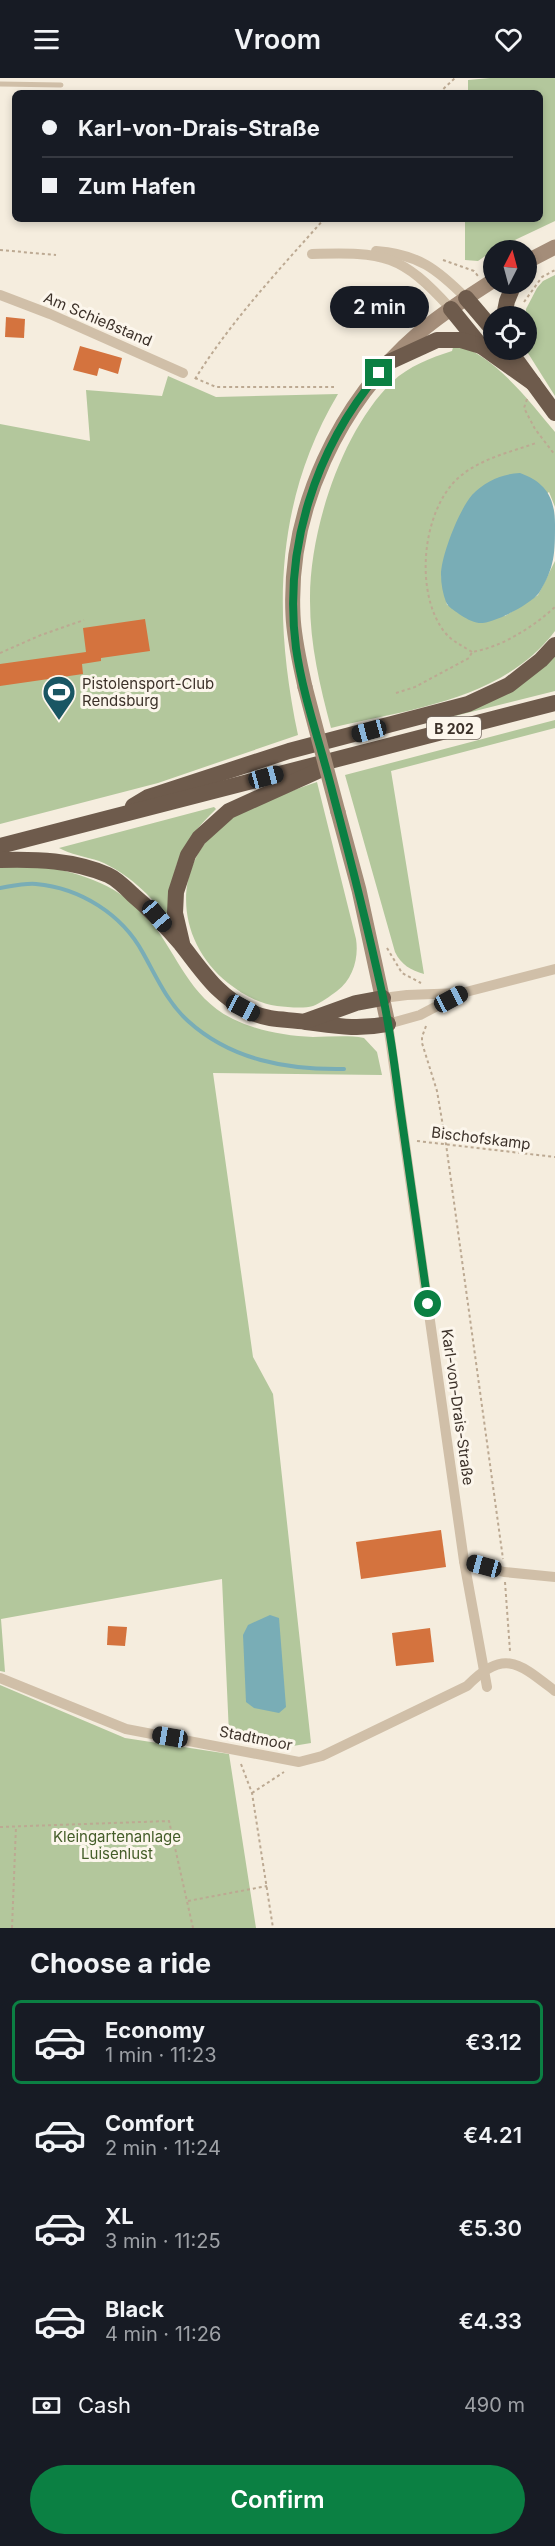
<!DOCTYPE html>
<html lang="en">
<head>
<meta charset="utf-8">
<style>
	:root { --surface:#171b24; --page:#242831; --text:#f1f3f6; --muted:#9ea1a6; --line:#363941; --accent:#0b8043 }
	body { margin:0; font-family:Inter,sans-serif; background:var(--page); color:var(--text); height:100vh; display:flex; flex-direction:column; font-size:22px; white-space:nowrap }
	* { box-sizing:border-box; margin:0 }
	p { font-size:20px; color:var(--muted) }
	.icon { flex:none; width:33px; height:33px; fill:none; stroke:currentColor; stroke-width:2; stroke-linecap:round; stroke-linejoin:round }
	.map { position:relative; height:1850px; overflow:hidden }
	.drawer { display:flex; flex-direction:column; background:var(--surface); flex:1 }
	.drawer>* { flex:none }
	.hud { position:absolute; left:12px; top:12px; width:531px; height:132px; border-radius:9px; box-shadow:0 3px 9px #0003; display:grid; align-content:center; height:132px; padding:0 30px; background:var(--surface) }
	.needle { width:39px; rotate:6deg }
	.buttons { position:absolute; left:483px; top:162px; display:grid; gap:12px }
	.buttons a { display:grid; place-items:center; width:54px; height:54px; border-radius:50%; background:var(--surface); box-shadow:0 3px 9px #0003; font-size:30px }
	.end { position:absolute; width:27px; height:27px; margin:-14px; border:8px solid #0b8043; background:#fff; box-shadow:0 0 0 3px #fff }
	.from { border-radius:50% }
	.bubble { position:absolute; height:42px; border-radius:21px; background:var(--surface); box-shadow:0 3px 9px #0003; font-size:20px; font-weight:600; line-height:42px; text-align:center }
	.car { position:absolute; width:18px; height:36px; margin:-18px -9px; border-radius:8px; box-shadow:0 0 4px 2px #0007; background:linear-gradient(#222 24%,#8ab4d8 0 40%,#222 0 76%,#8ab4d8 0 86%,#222 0) }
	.hud b { display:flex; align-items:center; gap:21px; height:57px; font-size:22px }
	.hud b+b { border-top:2px solid var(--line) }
	.hud i { width:15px; height:15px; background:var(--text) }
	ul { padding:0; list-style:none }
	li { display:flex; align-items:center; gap:18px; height:84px; margin:0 12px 9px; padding:0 18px; border:3px solid transparent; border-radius:9px }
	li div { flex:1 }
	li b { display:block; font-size:22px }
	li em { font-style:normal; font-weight:600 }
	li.selected { border-color:var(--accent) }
	li>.icon { width:54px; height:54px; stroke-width:1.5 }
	h2 { padding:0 30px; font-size:27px; line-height:72px }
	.pay { display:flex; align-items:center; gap:15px; height:66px; padding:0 30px; font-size:22px }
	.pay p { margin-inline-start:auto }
	.button { display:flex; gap:12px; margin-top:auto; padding:12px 30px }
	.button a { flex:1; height:69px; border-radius:36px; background:var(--accent); color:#fff; font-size:24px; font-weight:600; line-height:69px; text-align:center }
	header { display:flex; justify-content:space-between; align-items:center; height:78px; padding:0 30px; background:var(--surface); font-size:27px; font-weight:600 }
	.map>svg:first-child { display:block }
	.green { fill:#b3c79c }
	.water { fill:#79adb6 }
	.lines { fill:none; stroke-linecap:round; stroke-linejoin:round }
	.stream { stroke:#79adb6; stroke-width:4 }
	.building { fill:#d4733e }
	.path { stroke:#bca992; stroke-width:2; stroke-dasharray:3 3; stroke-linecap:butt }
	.service { stroke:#d0bfa8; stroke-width:5 }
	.minor { stroke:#d0bfa8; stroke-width:10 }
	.secondary { stroke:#a48d79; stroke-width:15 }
	.trunk { stroke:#6e5b4c; stroke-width:16 }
	.secondary-bridge { stroke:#a48d79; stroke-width:15 }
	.route { stroke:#0b8043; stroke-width:8 }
	.labels { text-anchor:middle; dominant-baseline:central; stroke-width:6; stroke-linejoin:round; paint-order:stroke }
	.shield { fill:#fcf6ec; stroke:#766c64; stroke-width:1.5 }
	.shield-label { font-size:14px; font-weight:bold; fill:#3c3129 }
	.street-label { font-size:15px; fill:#3c3129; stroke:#fcf6ec }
	.poi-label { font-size:15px; fill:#3c3129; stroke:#fcf6ec; text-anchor:start }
	.park-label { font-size:15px; fill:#445d29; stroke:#fcf6ec }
</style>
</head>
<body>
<header><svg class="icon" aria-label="menu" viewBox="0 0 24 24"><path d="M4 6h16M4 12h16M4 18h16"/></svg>Vroom<svg class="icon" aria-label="heart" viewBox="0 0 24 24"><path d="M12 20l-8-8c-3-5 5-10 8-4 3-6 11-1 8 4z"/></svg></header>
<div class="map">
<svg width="555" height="1850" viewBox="0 0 555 1850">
	<rect width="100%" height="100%" fill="#f5edde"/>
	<g class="green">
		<polygon points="490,0 555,0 555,143 494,172 478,183 465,182 465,141 540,141 540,15 468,15 468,2"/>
		<polygon points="555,197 555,318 526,272 526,231 537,210 543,203"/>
		<path d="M454 266C493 275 530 324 555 354V429L549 414 441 496 447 527 505 538 538 517 555 483V553C503 622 410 631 331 650 320 608 310 567 310 523 309 454 341 354 392 304 409 288 430 280 452 273Z"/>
		<path d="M168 298 216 319 338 316C274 424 273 538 298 657L158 705 0 746V346L90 363 86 312 162 318Z"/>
		<polygon points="555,577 555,613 451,639 484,626"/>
		<path d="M555 642V650L391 693 424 896C411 892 401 887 395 874L345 697Z"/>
		<path d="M317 704 356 861C359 880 353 901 337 913 330 918 321 925 313 928 303 931 288 929 277 928 259 926 242 916 228 905 175 862 170 787 226 744 246 727 292 713 317 704Z"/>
		<path d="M214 729 216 731C177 769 173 788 168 840 150 817 128 795 99 783 87 779 69 776 59 770Z"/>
		<path d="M39 787C83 796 121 807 151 844 179 879 189 919 233 941 258 953 286 958 313 959 330 959 347 957 364 960L377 974 382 997 213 995 253 1279 273 1316 311 1665 293 1668 229 1656 222 1501 1 1541 5 1594 0 1593V788Z"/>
		<polygon points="0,1607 125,1660 229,1676 256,1850 0,1850"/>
	</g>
	<g class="water">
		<path d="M520 395C545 404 555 419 555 446 555 475 555 489 539 515 531 526 493 546 479 545 472 544 465 540 459 536 454 532 448 529 446 524 443 516 441 506 441 497 441 478 459 432 472 417 485 403 502 396 520 395Z"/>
		<polygon points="270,1537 279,1540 286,1629 279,1635 254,1630 246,1624 243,1557 248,1547"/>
	</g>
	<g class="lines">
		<path class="stream" d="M0 810C12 808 25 805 36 806 80 810 122 836 143 875 156 898 167 924 188 943 231 982 287 992 344 991"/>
	</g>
	<g class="building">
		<polygon points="6,239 25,241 24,260 5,259"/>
		<polygon points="80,268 122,280 118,296 99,290 97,298 73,292"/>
		<polygon points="145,541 150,573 101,580 101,583 82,586 83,596 0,608 0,586 86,574 83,550"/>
		<polygon points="441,1452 446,1489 361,1501 356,1464"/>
		<polygon points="108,1548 127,1549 125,1568 107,1567"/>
		<polygon points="430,1550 434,1584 396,1588 392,1555"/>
	</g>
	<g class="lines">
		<g class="path">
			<polyline points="439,15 455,0"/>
			<polyline points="0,172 56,177"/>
			<polyline points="443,182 474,193 478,198"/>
			<polyline points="524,224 542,199 555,192"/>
			<polyline points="195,300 216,309 334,309"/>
			<path d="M195 301C231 243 279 192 324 141"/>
			<polyline points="527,321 524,330 535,351 555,377"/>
			<path d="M472 574C461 567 451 563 443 552 415 513 422 436 456 402 478 381 508 375 536 365"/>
			<polyline points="0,575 41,557 84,542"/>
			<path d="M396 615 415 609 469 580 472 574C502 569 533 549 555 529"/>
			<polyline points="387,870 402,895 421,905"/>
			<polyline points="426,948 422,959 422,965 437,1013 446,1066 503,1481"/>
			<polyline points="417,1063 555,1079"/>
			<polyline points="505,1504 510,1573"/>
			<polyline points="241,1686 252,1715 273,1850"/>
			<polyline points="252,1715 284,1694"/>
			<polyline points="0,1749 169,1743 193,1850"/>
			<polyline points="188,1823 267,1808"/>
			<polyline points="12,1850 16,1748"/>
		</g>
		<polyline class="service" points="0,6 61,7"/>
		<g class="minor">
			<path d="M376 173C418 176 437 191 466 220"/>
			<path d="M312 176C385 174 401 176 451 231"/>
			<polyline points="0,217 50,236 183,295"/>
			<polyline points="383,920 407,917 461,915"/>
			<polyline points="464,1483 504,1494 555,1499"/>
			<path d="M0 1600 126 1651 299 1684 322 1678 467 1608C504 1570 519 1585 555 1613"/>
			<polyline points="487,1609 464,1483 388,946 420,937 462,915 555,891"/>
		</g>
		<g class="secondary">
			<polyline points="526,184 555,169"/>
			<path d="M305 609C300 585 294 562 293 537 288 431 339 324 419 255 442 235 468 219 494 202"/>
			<polyline points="338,734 359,812 388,946"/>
		</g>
		<g class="trunk">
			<polyline points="526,185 528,183"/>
			<polyline points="466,220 494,253"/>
			<polyline points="451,231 481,268 533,305"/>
			<polyline points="504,238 507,223 514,206"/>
			<polyline points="509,272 555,335"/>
			<polyline points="389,284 437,262 461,262 481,268"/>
			<polyline points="133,728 148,719 289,673 468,626 509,607 541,582 555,567"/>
			<polyline points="0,768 555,625"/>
			<path d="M0 782C37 781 73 782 108 797 117 801 126 810 133 817 151 832 166 848 181 866 204 895 217 918 253 935 270 943 288 941 306 944 337 948 357 952 388 946"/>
			<polyline points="182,865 175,835 176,814 188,777 199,760 229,733 320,692"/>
			<polyline points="306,943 356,925 383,920"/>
		</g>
		<polyline class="secondary-bridge" points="305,609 338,734"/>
	</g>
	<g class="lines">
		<path class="route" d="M379 295C315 371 283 471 296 570 303 619 321 668 333 716 351 783 368 851 383 919 392 960 396 1002 402 1043 411 1104 419 1165 428 1226"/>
	</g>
	<defs>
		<symbol id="stadium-pin" viewBox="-11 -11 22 30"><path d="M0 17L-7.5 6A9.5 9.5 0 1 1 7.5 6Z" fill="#195663" stroke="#fcf6ec"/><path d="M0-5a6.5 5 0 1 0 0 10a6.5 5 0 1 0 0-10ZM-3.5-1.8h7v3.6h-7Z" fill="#fff"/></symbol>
	</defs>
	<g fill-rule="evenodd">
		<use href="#stadium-pin" x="40" y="595" width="38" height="52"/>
	</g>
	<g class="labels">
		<rect class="shield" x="427" y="639" width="54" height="22" rx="4.5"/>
		<g class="shield-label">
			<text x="454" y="650">B 202</text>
		</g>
		<g class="street-label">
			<text transform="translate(98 241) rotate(23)">Am Schießstand</text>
			<text transform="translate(481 1060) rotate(7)">Bischofskamp</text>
			<text transform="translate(458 1329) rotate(82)">Karl-von-Drais-Straße</text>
			<text transform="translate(256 1660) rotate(11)">Stadtmoor</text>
		</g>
		<g class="poi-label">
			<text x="82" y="605">Pistolensport-Club<tspan x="82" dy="17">Rendsburg</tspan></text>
		</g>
		<g class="park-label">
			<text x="117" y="1758">Kleingartenanlage<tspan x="117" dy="17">Luisenlust</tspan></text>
		</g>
	</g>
</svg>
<div class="buttons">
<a><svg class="needle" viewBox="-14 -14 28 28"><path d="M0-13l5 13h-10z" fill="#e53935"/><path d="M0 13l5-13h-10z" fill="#9ea1a6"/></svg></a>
<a><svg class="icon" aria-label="locate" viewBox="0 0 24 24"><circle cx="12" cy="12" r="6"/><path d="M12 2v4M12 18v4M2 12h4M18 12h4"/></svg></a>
</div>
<i class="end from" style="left:428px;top:1226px"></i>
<i class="end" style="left:379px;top:295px"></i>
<div class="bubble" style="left:330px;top:208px;width:99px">2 min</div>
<i class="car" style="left:369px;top:653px;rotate:255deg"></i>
<i class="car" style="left:266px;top:699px;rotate:75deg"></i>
<i class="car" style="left:157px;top:838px;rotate:140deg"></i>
<i class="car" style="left:451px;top:921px;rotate:62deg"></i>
<i class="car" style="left:243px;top:930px;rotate:118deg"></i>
<i class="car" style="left:484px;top:1488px;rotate:285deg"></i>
<i class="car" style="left:170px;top:1659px;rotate:280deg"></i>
<div class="hud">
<b><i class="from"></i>Karl-von-Drais-Straße</b>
<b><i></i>Zum Hafen</b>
</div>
</div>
<section class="drawer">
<h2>Choose a ride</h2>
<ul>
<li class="selected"><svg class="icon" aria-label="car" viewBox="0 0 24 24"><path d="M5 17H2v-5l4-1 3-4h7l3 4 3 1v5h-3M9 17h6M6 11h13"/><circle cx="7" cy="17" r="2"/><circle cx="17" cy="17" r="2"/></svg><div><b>Economy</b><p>1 min · 11:23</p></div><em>€3.12</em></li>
<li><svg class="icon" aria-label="car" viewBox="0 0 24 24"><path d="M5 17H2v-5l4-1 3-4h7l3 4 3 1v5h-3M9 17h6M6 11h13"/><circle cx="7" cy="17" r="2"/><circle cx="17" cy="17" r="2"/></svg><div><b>Comfort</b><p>2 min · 11:24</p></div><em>€4.21</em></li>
<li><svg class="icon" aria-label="car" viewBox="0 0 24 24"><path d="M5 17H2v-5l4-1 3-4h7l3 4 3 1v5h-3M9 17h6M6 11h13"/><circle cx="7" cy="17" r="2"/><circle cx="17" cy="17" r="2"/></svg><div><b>XL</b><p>3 min · 11:25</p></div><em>€5.30</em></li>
<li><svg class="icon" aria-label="car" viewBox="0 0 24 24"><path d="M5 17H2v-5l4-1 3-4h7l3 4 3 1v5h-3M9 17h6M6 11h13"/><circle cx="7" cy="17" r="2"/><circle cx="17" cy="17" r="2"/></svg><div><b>Black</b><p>4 min · 11:26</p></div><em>€4.33</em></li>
</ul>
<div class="pay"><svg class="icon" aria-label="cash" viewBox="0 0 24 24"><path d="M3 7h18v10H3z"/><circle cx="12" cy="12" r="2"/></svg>Cash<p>490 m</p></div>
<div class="button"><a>Confirm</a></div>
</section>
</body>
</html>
